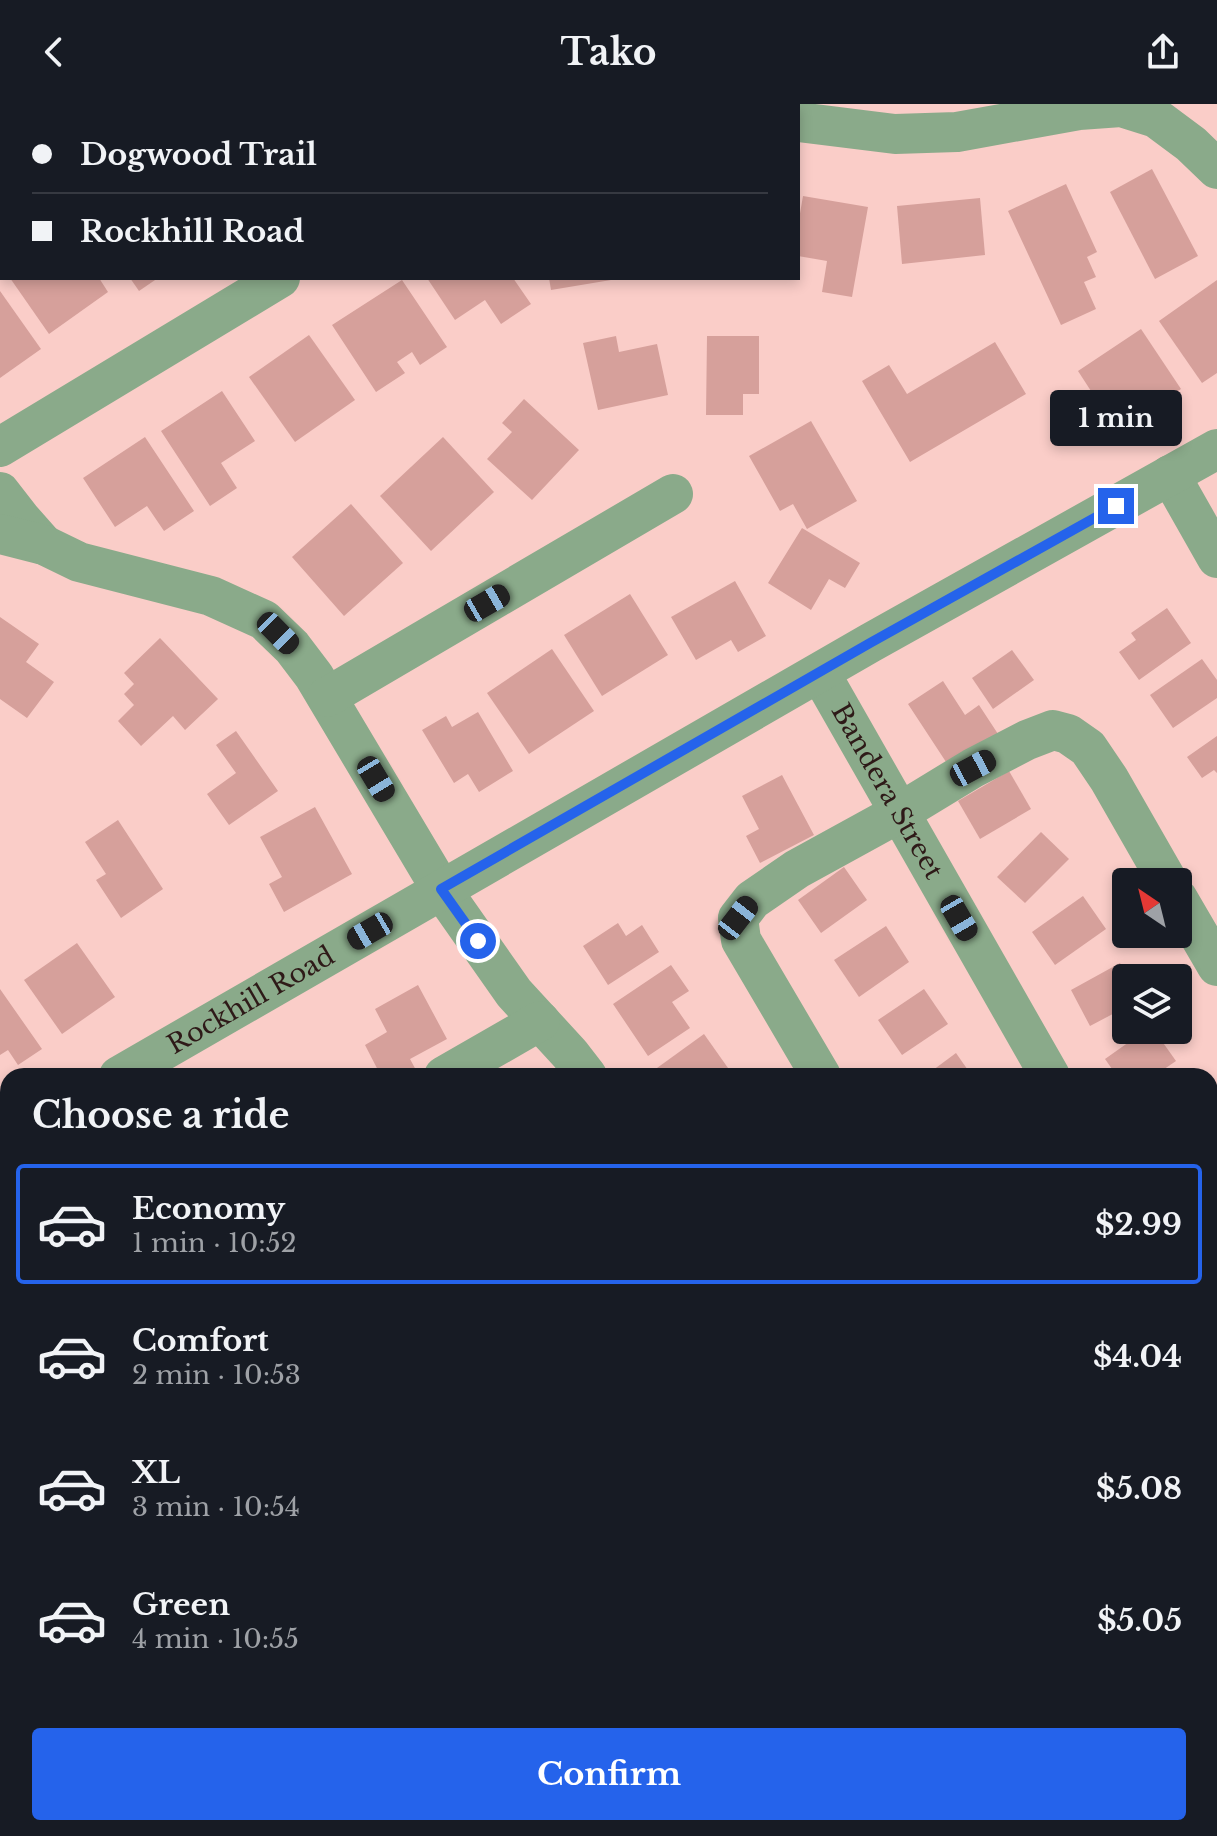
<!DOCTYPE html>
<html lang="en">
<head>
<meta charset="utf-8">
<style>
	:root { --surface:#171b24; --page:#20242c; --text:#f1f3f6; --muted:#9ea1a6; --line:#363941; --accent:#2563eb }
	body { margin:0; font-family:"Libre Baskerville",serif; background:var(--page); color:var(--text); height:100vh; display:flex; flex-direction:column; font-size:30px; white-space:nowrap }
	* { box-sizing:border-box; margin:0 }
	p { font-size:26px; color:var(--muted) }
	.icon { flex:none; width:44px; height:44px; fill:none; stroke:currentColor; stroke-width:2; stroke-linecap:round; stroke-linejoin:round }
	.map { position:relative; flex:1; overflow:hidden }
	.drawer { position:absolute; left:0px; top:964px; width:1218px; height:768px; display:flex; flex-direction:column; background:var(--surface); border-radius:24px 24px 0 0; box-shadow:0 4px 12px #0003 }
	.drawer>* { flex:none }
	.banner { position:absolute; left:0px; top:0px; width:800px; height:176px; box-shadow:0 4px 12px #0003; display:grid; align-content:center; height:176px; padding:0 32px; background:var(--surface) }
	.needle { width:52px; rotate:325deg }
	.fabs { position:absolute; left:1112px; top:764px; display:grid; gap:16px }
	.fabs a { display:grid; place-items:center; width:80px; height:80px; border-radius:8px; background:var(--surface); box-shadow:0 4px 12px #0003; font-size:40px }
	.end { position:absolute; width:36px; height:36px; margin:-18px; border:10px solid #2563eb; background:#fff; box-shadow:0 0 0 4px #fff }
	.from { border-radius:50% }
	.bubble { position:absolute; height:56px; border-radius:8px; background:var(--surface); box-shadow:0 4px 12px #0003; font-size:26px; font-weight:800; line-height:56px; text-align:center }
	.car { position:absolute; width:24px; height:48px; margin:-24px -12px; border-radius:10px; box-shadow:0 0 6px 2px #0007; background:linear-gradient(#222 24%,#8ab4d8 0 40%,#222 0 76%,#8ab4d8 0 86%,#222 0) }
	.banner b { display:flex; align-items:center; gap:28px; height:76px; font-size:30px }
	.banner b+b { border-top:2px solid var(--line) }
	.banner i { width:20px; height:20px; background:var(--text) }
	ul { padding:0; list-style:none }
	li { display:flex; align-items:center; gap:24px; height:120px; margin:0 16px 12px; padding:0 16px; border:4px solid transparent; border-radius:8px }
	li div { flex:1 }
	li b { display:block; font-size:30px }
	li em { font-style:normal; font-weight:800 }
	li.active { border-color:var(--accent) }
	li>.icon { width:72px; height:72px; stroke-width:1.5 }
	h2 { padding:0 32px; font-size:36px; line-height:96px }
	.action { display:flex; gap:16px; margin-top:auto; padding:16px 32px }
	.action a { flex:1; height:92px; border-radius:8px; background:var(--accent); color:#fff; font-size:32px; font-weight:800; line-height:92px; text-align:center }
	header { display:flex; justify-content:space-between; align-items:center; height:104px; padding:0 32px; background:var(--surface); font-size:36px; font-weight:800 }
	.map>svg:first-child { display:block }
	.building { fill:#d6a09b }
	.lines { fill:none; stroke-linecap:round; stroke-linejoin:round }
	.minor { stroke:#8aaa8a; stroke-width:40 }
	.route { stroke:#2563eb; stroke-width:10 }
	.labels { text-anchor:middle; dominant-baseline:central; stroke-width:6; stroke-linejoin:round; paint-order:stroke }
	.street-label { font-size:26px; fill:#2e1a18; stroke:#fef8f8 }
</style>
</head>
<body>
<header><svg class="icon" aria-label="back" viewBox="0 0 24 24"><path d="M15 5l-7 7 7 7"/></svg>Tako<svg class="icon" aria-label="share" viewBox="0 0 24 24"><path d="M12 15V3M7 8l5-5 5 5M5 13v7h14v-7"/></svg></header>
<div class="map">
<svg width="1217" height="1732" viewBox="0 0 1217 1732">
	<rect width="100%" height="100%" fill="#facdc8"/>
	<g class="building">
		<polygon points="1152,65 1198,152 1155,175 1110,88"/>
		<polygon points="1066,80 1097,148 1087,153 1096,173 1084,178 1096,205 1061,221 1008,107"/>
		<polygon points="803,92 868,103 852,193 822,188 827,157 798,152 798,121"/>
		<polygon points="980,94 985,151 902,160 897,102"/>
		<polygon points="10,174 99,174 108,188 49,230"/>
		<polygon points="130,174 158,174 139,187"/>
		<polygon points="427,174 513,174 531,200 501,220 485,196 455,216"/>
		<polygon points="549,174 611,174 611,176 551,186"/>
		<polygon points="402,176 447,243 420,261 412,248 397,258 405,269 376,288 332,221"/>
		<polygon points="1217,176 1217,269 1202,279 1159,217"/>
		<polygon points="0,187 41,245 0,274"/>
		<polygon points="1141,225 1181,285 1117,327 1078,267"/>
		<polygon points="309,231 355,296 295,338 249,273"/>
		<polygon points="616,232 619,248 657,240 668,291 598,306 583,239"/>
		<polygon points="707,232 759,232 759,290 743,290 743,311 706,311"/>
		<polygon points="995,238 1026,290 910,358 862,277 889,261 907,290"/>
		<polygon points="222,287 255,337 221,359 237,384 210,402 161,327"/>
		<polygon points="524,295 579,346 532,396 487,355 512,328 502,319"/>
		<polygon points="811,317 857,397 807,425 793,400 780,407 749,352"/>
		<polygon points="145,333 194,407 164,427 147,402 115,423 83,374"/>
		<polygon points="443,333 494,388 431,447 380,392"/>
		<polygon points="351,400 403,459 344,512 292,453"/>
		<polygon points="802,424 860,459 845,484 829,475 811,506 768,479"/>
		<polygon points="735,477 766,532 738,548 731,536 696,556 671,513"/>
		<polygon points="630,490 668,551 602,592 564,531"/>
		<polygon points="1167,504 1191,539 1139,576 1119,548 1136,536 1131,529"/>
		<polygon points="0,513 39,540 26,558 54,578 27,614 0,595"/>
		<polygon points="160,534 218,595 185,626 173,612 141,642 118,617 134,601 124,590 134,580 124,569"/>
		<polygon points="552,545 594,607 529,650 487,589"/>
		<polygon points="1012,546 1034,576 993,605 972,574"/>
		<polygon points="1202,555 1217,576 1217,594 1173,624 1150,591"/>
		<polygon points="943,577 965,611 979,601 998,630 948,661 908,600"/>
		<polygon points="478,608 513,667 479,688 468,670 454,679 422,626 446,612 452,623"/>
		<polygon points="236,627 278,687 229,721 207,690 236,669 216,641"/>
		<polygon points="1217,632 1217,669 1214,666 1202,674 1187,653"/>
		<polygon points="1009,667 1031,705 980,735 958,697"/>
		<polygon points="782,671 814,731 760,759 746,732 759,725 742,692"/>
		<polygon points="315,703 352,770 284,808 269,780 282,773 260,733"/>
		<polygon points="118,716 163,785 121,814 96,776 106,770 85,738"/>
		<polygon points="1041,728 1069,755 1025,799 997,773"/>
		<polygon points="844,763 867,796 821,829 798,796"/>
		<polygon points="1083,792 1106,825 1055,861 1032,828"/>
		<polygon points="618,819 626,832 642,821 659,848 608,881 583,842"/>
		<polygon points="886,822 909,858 859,893 834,856"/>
		<polygon points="77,839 115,893 62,930 24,876"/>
		<polygon points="1120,859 1128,874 1126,874 1126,903 1090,922 1071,886"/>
		<polygon points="671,861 689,887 672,898 690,924 648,952 613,900"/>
		<polygon points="418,881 447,935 410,955 417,968 409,972 381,972 365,941 387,928 375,905"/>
		<polygon points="0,885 42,945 18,961 8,946 0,951"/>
		<polygon points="924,885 948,920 902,951 878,916"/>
		<polygon points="1146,926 1154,926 1176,957 1154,972 1117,972 1105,955"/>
		<polygon points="704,930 728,964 716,972 663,972 657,964"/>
		<polygon points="956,949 972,972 925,972"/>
		<polygon points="1217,1056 1217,1105 1210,1109 1210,1061"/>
		<polygon points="1216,1391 1217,1460 1210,1465 1210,1395"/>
		<polygon points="302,1724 436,1724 424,1732 289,1732"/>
		<polygon points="463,1724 552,1724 556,1732 468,1732"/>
		<polygon points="584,1724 632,1724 619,1732 589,1732"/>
		<polygon points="938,1724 956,1724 962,1732 926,1732"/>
		<polygon points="1097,1724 1172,1724 1160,1732 1101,1732 1096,1725"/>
	</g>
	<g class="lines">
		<g class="minor">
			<polyline points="798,18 895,30 957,28 1079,6 1121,3 1156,14 1191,40 1217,65"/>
			<polyline points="0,343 280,174"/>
			<polyline points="1170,371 1217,454"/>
			<polyline points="0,388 21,415 44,441"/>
			<polyline points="0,430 44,441 79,458 211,492 264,516 292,543 314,572 441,785 514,889 570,950 587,972"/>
			<path id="s1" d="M820 569 1050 972"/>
			<polyline points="327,593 673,390"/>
			<polyline points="1178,795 1217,862"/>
			<path id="s2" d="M119 972 870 539 1217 345"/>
			<polyline points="444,972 540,917"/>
			<polyline points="821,972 741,836 738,814 752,796 797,765 899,709 973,664 1027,636 1053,626 1068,630 1088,644 1109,675 1168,778"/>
			<polyline points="0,1041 8,1036"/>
			<polyline points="1210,1252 1217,1264"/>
			<polyline points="0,1285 8,1280"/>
			<polyline points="0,1409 8,1405"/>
			<polyline points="0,1593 8,1588"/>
			<polyline points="1210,1645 1217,1657"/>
			<polyline points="731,1724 736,1732"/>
			<polyline points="804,1724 809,1732"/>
			<polyline points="1027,1724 1031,1732"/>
			<polyline points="173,1732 186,1724"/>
		</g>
	</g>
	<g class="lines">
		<polyline class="route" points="478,837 441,785 870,539 1116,402"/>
	</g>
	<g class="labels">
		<g class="street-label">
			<text stroke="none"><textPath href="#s1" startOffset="136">Bandera Street</textPath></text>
			<text stroke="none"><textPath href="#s2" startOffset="152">Rockhill Road</textPath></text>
		</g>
	</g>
</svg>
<div class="fabs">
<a><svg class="needle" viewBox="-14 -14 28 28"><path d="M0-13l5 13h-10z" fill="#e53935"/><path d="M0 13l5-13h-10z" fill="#9ea1a6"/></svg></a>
<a><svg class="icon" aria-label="layers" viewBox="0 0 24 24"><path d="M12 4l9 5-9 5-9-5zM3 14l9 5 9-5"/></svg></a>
</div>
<i class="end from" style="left:478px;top:837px"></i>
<i class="end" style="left:1116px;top:402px"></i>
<div class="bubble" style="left:1050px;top:286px;width:132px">1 min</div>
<i class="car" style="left:487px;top:499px;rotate:60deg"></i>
<i class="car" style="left:278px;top:529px;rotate:135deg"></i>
<i class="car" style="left:973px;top:664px;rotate:62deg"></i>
<i class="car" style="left:376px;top:675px;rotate:149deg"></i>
<i class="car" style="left:738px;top:814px;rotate:38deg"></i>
<i class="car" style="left:959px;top:814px;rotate:150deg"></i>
<i class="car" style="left:370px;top:827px;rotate:240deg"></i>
<div class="banner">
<b><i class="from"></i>Dogwood Trail</b>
<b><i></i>Rockhill Road</b>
</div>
<section class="drawer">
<h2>Choose a ride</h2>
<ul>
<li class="active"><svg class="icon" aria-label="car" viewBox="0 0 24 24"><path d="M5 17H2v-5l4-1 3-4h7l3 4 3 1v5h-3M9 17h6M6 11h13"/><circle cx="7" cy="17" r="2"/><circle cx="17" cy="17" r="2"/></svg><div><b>Economy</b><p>1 min · 10:52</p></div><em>$2.99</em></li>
<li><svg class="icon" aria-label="car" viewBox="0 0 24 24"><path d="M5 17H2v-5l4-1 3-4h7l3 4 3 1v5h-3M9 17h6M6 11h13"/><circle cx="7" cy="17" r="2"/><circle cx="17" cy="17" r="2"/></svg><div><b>Comfort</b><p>2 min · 10:53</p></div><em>$4.04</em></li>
<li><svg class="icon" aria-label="car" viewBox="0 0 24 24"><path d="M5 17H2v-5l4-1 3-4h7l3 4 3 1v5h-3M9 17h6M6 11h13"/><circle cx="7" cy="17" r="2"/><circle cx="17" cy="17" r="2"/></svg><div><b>XL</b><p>3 min · 10:54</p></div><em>$5.08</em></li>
<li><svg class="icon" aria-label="car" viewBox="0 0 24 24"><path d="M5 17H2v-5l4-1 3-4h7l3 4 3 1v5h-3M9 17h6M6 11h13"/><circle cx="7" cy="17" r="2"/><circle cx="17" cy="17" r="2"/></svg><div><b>Green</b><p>4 min · 10:55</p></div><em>$5.05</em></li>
</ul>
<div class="action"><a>Confirm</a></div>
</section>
</div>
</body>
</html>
